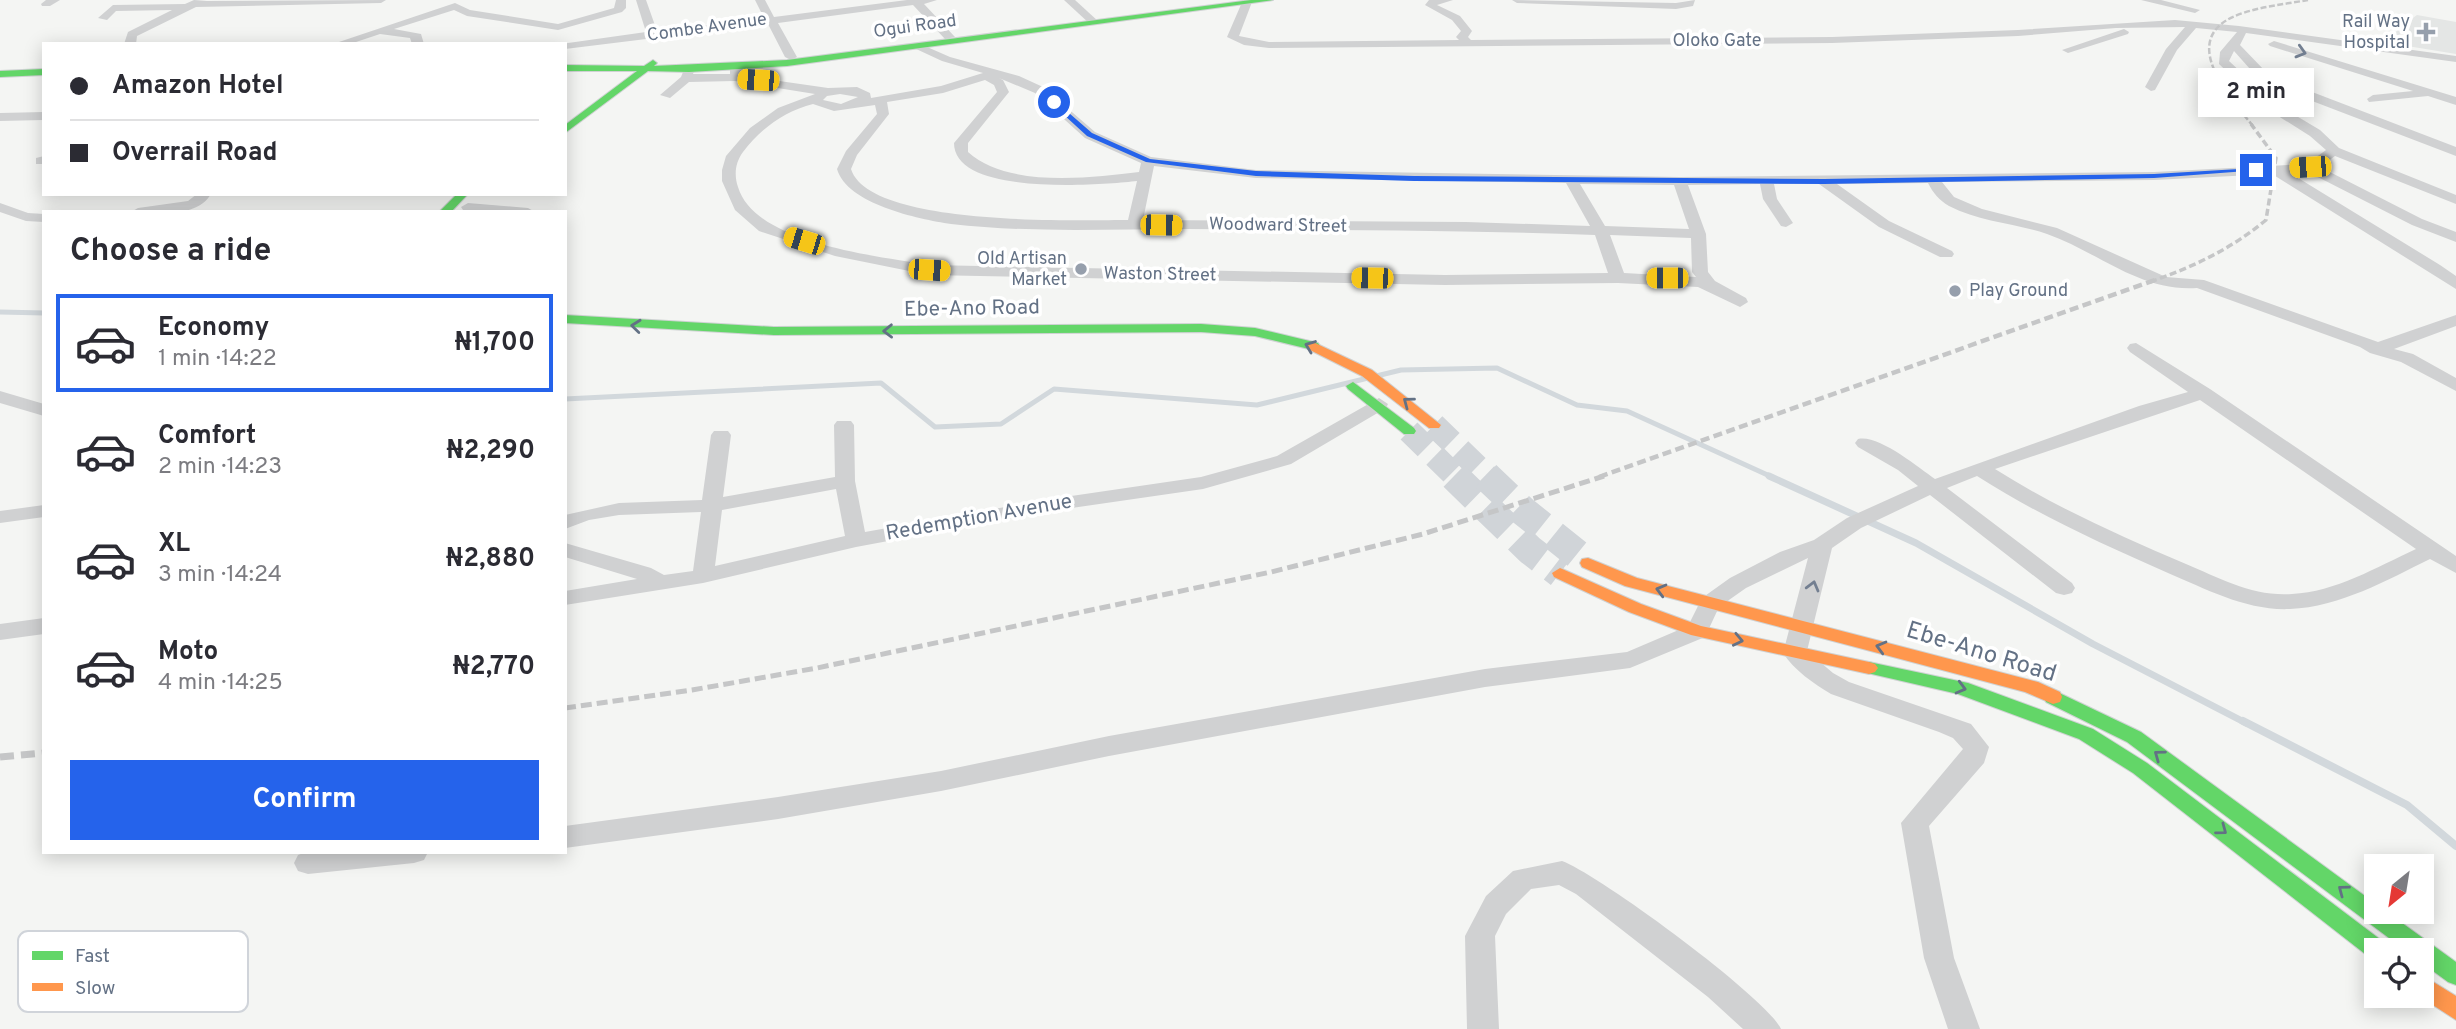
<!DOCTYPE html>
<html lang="en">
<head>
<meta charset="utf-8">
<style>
	:root { --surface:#fff; --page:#f7f7f7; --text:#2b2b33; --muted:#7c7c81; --line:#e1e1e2; --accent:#2563eb }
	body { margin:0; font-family:Overpass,sans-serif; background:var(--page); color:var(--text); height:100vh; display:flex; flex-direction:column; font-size:26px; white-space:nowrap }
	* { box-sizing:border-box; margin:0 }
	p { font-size:23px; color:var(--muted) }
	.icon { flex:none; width:38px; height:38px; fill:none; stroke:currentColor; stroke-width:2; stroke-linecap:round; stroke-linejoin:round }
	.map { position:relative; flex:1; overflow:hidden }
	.details { position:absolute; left:42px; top:210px; width:525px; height:644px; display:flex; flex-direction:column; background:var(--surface); border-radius:0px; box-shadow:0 4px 18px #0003 }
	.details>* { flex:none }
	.banner { position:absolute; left:42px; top:42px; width:525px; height:154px; border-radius:0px; box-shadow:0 4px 18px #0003; display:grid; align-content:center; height:154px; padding:0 28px; background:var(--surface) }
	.needle { width:46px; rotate:210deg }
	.controls { position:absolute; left:2364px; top:854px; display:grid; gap:14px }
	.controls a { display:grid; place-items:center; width:70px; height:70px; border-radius:0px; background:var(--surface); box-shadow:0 4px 18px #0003; font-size:35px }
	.end { position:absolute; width:32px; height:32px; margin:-16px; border:9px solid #2563eb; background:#fff; box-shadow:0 0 0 4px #fff }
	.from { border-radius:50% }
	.bubble { position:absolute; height:49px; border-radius:0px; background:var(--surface); box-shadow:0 4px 18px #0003; font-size:23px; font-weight:700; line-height:49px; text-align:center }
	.car { position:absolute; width:21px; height:42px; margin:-21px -10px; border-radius:9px; box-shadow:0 0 5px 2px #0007; background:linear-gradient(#f5c518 24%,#345 0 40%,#f5c518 0 76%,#345 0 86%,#f5c518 0) }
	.banner b { display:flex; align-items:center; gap:24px; height:66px; font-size:26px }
	.banner b+b { border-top:2px solid var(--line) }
	.banner i { width:18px; height:18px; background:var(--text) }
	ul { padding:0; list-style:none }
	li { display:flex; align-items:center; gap:21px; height:98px; margin:0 14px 10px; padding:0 14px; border:4px solid transparent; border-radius:0px }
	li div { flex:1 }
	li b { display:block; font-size:26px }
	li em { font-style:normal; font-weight:700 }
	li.on { border-color:var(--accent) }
	li>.icon { width:63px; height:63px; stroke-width:1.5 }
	h2 { padding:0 28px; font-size:32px; line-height:84px }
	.action { display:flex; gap:14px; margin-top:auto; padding:14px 28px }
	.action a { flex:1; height:80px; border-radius:0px; background:var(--accent); color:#fff; font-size:28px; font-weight:700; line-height:80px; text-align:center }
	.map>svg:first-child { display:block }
	.built { fill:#e4e6e5 }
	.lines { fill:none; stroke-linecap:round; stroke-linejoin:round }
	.stream-far2 { stroke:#d2d8dc; stroke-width:5 }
	.stream-far1 { stroke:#d2d8dc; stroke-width:7 }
	.stream { stroke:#d2d8dc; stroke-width:8 }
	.secondary-tunnel-far1 { stroke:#d0d4d8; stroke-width:24; stroke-dasharray:24 12; stroke-linecap:butt }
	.secondary-tunnel { stroke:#d0d4d8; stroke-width:30; stroke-dasharray:30 15; stroke-linecap:butt }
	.fast-casing { stroke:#cfd2d3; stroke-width:2 }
	.slow-casing { stroke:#cfd2d3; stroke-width:2 }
	.street { fill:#d0d1d2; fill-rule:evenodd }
	.fast { fill:#63d668; fill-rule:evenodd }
	.slow { fill:#ff974d; fill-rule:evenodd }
	.rail-far4 { stroke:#c5c6c7; stroke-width:2.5; stroke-dasharray:6 2.5; stroke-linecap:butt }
	.rail-far3 { stroke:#c5c6c7; stroke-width:3.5; stroke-dasharray:7 3.5; stroke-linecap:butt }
	.rail-far2 { stroke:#c5c6c7; stroke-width:4.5; stroke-dasharray:9 4.5; stroke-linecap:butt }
	.rail-far1 { stroke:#c5c6c7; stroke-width:5; stroke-dasharray:11 5; stroke-linecap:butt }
	.rail { stroke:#c5c6c7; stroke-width:7; stroke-dasharray:14 7; stroke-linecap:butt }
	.oneway { stroke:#737f91 }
	.oneway2 { stroke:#637185 }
	.route { fill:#2563eb }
	.poi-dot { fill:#969fac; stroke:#fff; stroke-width:2.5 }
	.labels { text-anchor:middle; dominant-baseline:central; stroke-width:7; stroke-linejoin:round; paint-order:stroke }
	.far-poi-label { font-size:18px; fill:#637185; stroke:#fff; text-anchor:end }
	.far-street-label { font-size:18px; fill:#637185; stroke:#fff }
	.street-label { font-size:21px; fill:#637185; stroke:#fff }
	.near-street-label { font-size:24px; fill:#637185; stroke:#fff }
	.key { fill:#fff; stroke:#d0d4da; stroke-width:2 }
	.key-label { font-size:19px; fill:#637185 }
</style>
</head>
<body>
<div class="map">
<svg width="2456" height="1029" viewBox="0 0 2456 1029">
	<rect width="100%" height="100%" fill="#f4f5f3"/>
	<polygon class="built" points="2417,15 2456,22 2456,54 2389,43 2398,29"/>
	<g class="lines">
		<g class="stream-far2">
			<polyline points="0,312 44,313"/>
			<polyline points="565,399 881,383 935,427 1001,424 1054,389 1257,405 1401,370 1497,368 1577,405 1627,411 1772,477"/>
		</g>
		<polyline class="stream-far1" points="1769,476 1916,543 2093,644 2246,723"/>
		<polyline class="stream" points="2243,721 2407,805 2456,846"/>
		<g class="secondary-tunnel-far1">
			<polyline points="1434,425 1488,477"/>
			<polyline points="1409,431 1456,477"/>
		</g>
		<g class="secondary-tunnel">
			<polyline points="1454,476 1530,550 1560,573"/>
			<polyline points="1486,476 1523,511 1588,563"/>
		</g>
		<defs>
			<g id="fast">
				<polygon points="1251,0 1273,0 787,66 689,72 648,71 565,133 565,125 637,71 565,71 565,65 644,66 653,60 657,63 654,66 787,60"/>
				<polygon points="44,69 44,75 0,77 0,71"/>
				<polygon points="457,194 468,194 451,212 439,212"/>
				<polygon points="565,315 774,327 1201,324 1255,328 1318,343 1320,346 1313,350 1255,336 1201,332 774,335 565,323"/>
				<polygon points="1353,382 1414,428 1416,431 1414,434 1404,434 1348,389 1346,386"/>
				<polygon points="1869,662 1968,683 2093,729 2147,763 2385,943 2388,950 2376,950 2376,960 2369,957 2133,773 2079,739 1958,694 1863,672 1860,668 1863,664"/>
				<polygon points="2053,690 2141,732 2376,904 2376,912 2387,912 2456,962 2456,985 2448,982 2422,963 2422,950 2405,950 2127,742 2046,702 2044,697 2046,692"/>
			</g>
			<g id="slow">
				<polygon points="1313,342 1372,370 1441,425 1439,428 1429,428 1362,376 1308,349 1306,346"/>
				<polygon points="1588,558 1637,578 2038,682 2060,692 2062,697 2060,702 2053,704 2025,692 1625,586 1582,567 1580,563 1582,559"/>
				<polygon points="1560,568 1641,604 1701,626 1869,662 1875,664 1878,668 1875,672 1869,674 1691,635 1629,612 1554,577 1552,573"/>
				<polygon points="2422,975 2456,996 2456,1020 2419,996 2422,996"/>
			</g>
		</defs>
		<use href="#fast" class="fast-casing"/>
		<use href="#slow" class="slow-casing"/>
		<g class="street">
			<polygon points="46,0 60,0 50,6 42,6 41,4"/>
			<polygon points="194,0 207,1 386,0 381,3 196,7 137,36 136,44 124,44 128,32 172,10 116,11 107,20 98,18 113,5 185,4"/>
			<polygon points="616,0 626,0 626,8 622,12 558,30 467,16 454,10 394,29 421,34 424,44 412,44 410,38 380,34 350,44 333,44 455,3 470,10 558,24 614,8"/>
			<polygon points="636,0 646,0 657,31 764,18 755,0 765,0 774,17 907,0 937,0 924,4 955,37 945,39 913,5 778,23 797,57 791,60 785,57 768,24 565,49 565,44 561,44 646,32"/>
			<polygon points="1064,0 1075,0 1099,22 1090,24"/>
			<path d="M1243 0 1252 2 1239 36 1269 42 1459 40 1456 37 1461 31 1452 20 1425 5 1429 0H1453L1437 5 1460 16 1472 31 1468 37 1471 40 1832 37 2018 30 2175 20 2239 26 2456 56V62L2246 33 2240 45 2266 72 2281 80 2456 147V156L2273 86 2258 78 2234 51 2229 61 2273 102 2320 130 2339 148 2456 195V204L2335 156 2320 167 2422 219 2456 232V242L2412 225 2308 172 2290 173 2440 265 2456 276V289L2272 174 2154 180 1942 182 1954 197 1982 209 2057 228 2166 277 2204 280 2378 342 2456 315V326L2394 349 2413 354 2456 378V391L2401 362 2370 353 2360 347 2197 288C2140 292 2098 252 2047 234 2015 223 1980 222 1949 206 1939 200 1933 193 1928 183L1837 184 1889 221 1952 251 1954 254 1952 257H1940L1879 227 1819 184H1774L1777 199 1793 223 1786 227 1781 226 1763 199 1760 184 1688 185 1706 234 1708 272 1715 281 1746 298 1748 302 1740 307 1698 287 1618 283 1445 285 929 275 835 256 759 231 735 210 722 181V170L726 156 750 128 778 108 815 94 735 81 689 82 670 98 660 95 681 77 685 67 689 65 695 69 693 74H730V66L736 63 742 66 744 76 828 88 857 87 870 93 871 98 941 86 983 73 942 61 914 48V44L918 43 950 57 1019 76 1043 87 1095 132 1151 157 1256 170 1680 177 2154 172 2307 164 2326 150 2310 136 2264 107 2219 64 2220 52 2237 32 2196 28 2177 50 2155 90 2151 91 2145 87 2166 49 2185 27 2116 28 2018 36 1832 43 1269 48 1244 45 1227 37ZM999 78 1035 93 1085 138 1141 163 1139 172C1089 178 1008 188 968 152V143L1009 92 1003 80ZM985 80 994 85 997 92 954 143C954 197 1102 185 1137 181L1128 220C1076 220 869 227 851 169L857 155 889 114 887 102 943 93ZM840 94 858 97 841 104 823 100 827 96ZM813 104 834 111 875 105 877 114 846 151 837 169C847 204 918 219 951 224 1028 233 1108 229 1185 229 1322 230 1458 230 1595 235L1608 273 1445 275 929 265C878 256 755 244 738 187 734 175 735 163 743 152 760 129 785 111 813 104ZM1154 166 1256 178 1566 183 1590 226 1466 222 1143 220ZM1580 184 1674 185 1689 229 1605 226ZM1610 235 1691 238 1692 272 1696 277 1624 273Z"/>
			<polygon points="1512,0 1676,3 1695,0 1693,6 1676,9 1517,3"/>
			<polygon points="2141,0 2161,0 2200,10 2195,13"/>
			<polygon points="2124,29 2129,32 2128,34 2068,53 2062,50"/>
			<polygon points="2274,41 2456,97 2456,105 2428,96 2369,102 2367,99 2373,95 2413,91 2270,46 2268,44"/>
			<polygon points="44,112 44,120 0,121 0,113"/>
			<polygon points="44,156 44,164 36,164 36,158"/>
			<path d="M197 194H211C196 219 157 212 131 212L138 208 188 201Z"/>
			<polygon points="0,203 28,213 44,214 44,222 26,221 0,212"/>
			<polygon points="468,203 528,208 535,212 463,210 461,207"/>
			<path d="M2136 343 2210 389 2456 556V573L2430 559C2387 580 2340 607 2290 609 2247 611 2206 589 2168 573 2102 544 2038 515 1977 476L1947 488 2072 583 2075 588 2072 593 2064 595 2056 593 1930 495 1861 528 1832 548 1807 651 1833 673 1849 682 1971 724 1989 747 1984 763 1929 826 1954 958 1980 1029H1948L1924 958 1901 823 1963 749 1953 738 1939 732 1831 694C1814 684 1794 670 1783 653L1808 558 1746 588 1719 607 1705 637 1630 668 1485 687 1109 756 941 791 778 819 565 848V826L778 797 941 771 1109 736 1485 669 1627 652 1688 626 1702 598 1730 578 1780 552 1814 540 1847 518 1918 486 1898 470 1858 447 1855 443 1858 439C1878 434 1918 467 1935 479L2139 406 2188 392 2130 352 2127 348 2130 344ZM2200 400 2416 549C2377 567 2335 592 2292 594 2254 597 2219 578 2186 564 2120 536 2055 507 1995 469Z"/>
			<polygon points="0,391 44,404 44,416 0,403"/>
			<path d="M1379 398 1388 404 1386 408 1291 464 1203 489 1044 512 856 547 703 583 565 605V591L637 579 565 557V543L651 568 664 575 693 571 701 512 619 515 589 520 565 529V515L619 503 702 500 711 435 714 431H728L731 435 723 497 835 477 834 425 837 421H851L854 425 855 481 865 532 1044 500 1201 477 1277 456ZM836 489 845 536 715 566 722 510Z"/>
			<polygon points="44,505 44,517 0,523 0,511"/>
			<polygon points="44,618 44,634 0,640 0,624"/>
			<polygon points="306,852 428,852 424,860 414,863 308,874 298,871 294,863 298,855"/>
			<path d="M1562 861C1598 874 1766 997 1781 1029H1743L1708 997 1576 894 1559 885 1531 889 1506 914 1495 936 1499 1029H1467L1465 936 1486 896 1513 871Z"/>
		</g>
		<use href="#fast" class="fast"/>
		<use href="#slow" class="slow"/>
		<path class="rail-far4" d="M2253 126C2226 93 2175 35 2243 13 2264 6 2286 4 2308 0"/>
		<path class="rail-far3" d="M2150 282C2193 267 2231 249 2266 220L2276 158 2251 124"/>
		<polyline class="rail-far2" points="1599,477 2155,280"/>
		<polyline class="rail-far1" points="565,708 692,690 817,668 1271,572 1423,534 1604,476"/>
		<polyline class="rail" points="0,757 44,753"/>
	</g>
	<defs><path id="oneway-chevron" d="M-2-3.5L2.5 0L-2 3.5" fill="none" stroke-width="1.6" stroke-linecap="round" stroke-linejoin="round" transform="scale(1.75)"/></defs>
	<g class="oneway">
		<use href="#oneway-chevron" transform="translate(2301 52) rotate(16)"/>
		<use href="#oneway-chevron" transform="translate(1813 586) rotate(-75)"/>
	</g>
	<g class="oneway2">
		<use href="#oneway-chevron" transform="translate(636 326) rotate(-174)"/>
		<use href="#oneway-chevron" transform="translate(888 331) rotate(179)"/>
		<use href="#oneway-chevron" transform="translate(1310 346) rotate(-159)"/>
		<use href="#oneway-chevron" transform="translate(1408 402) rotate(-143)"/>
		<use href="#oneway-chevron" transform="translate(1661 590) rotate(-165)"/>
		<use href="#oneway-chevron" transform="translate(1738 640) rotate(12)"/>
		<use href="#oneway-chevron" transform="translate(1881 647) rotate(-165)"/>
		<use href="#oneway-chevron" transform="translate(1961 688) rotate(15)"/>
		<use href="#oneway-chevron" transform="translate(2159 755) rotate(-144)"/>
		<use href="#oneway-chevron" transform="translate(2222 830) rotate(37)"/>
		<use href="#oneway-chevron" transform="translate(2343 890) rotate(-143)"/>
	</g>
	<polygon class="route" points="1054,100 1092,133 1150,159 1256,171 1414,176 1824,179 2154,174 2256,168 2260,170 2154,178 1824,184 1414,181 1256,176 1146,162 1087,136 1052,104"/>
	<g class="poi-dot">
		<path d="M2422.5 21.5h7v7h7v7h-7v7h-7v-7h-7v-7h7z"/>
		<circle cx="1081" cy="269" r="7"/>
		<circle cx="1955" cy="291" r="7"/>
	</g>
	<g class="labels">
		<g class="far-poi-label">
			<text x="2410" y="22">Rail Way<tspan x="2410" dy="21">Hospital</tspan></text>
			<text x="1067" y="259">Old Artisan<tspan x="1067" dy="21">Market</tspan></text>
			<text x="1969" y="291" text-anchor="start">Play Ground</text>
		</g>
		<g class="far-street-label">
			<text transform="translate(915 27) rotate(-8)">Ogui Road</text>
			<text transform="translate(707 28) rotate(-8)">Combe Avenue</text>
			<text x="1717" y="41">Oloko Gate</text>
			<text transform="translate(1278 226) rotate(1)">Woodward Street</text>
			<text transform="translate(1160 275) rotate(1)">Waston Street</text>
		</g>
		<g class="street-label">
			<text transform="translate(972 309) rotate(-1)">Ebe-Ano Road</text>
			<text transform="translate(979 518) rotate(-10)">Redemption Avenue</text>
		</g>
		<g class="near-street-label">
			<text transform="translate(1981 653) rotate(17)">Ebe-Ano Road</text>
		</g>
	</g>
	<rect x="18" y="931" width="230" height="81" rx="10" class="key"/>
	<rect x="32" y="951" width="31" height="9" fill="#63d668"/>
	<rect x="32" y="983" width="31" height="8" fill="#ff974d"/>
	<g class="key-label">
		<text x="75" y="962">Fast</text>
		<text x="75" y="994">Slow</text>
	</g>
</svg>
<div class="controls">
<a><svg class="needle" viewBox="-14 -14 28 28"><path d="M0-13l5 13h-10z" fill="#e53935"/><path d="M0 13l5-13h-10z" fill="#7c7c81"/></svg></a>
<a><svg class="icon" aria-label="locate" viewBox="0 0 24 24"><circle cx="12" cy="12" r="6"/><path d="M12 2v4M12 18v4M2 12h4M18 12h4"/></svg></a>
</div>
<i class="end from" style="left:1054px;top:102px"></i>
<i class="end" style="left:2256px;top:170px"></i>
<div class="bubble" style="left:2198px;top:68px;width:116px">2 min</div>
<i class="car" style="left:758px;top:80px;rotate:273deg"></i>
<i class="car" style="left:2310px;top:167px;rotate:267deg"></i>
<i class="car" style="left:1161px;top:225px;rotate:91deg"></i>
<i class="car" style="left:804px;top:241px;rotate:287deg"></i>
<i class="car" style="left:929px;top:270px;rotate:94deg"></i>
<i class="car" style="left:1372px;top:278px;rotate:271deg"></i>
<i class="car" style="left:1667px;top:278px;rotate:270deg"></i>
<div class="banner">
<b><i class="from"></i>Amazon Hotel</b>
<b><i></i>Overrail Road</b>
</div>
<section class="details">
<h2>Choose a ride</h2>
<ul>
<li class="on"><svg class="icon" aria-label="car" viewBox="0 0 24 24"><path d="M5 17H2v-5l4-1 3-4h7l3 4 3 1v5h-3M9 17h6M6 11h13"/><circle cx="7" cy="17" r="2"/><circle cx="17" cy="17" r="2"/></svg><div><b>Economy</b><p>1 min · 14:22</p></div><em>₦1,700</em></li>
<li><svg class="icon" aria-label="car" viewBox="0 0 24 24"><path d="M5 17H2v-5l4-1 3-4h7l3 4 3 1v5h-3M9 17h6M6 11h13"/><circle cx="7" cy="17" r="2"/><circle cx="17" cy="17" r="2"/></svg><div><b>Comfort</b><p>2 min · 14:23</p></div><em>₦2,290</em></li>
<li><svg class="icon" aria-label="car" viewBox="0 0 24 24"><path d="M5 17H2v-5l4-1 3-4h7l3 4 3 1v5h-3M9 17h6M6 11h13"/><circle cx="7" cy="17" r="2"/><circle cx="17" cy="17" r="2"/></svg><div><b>XL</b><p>3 min · 14:24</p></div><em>₦2,880</em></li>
<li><svg class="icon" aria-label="car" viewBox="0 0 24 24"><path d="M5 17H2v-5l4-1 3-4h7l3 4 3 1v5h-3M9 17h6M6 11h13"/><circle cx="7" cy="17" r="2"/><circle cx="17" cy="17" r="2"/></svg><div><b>Moto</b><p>4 min · 14:25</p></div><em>₦2,770</em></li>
</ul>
<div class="action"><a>Confirm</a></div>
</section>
</div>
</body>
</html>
